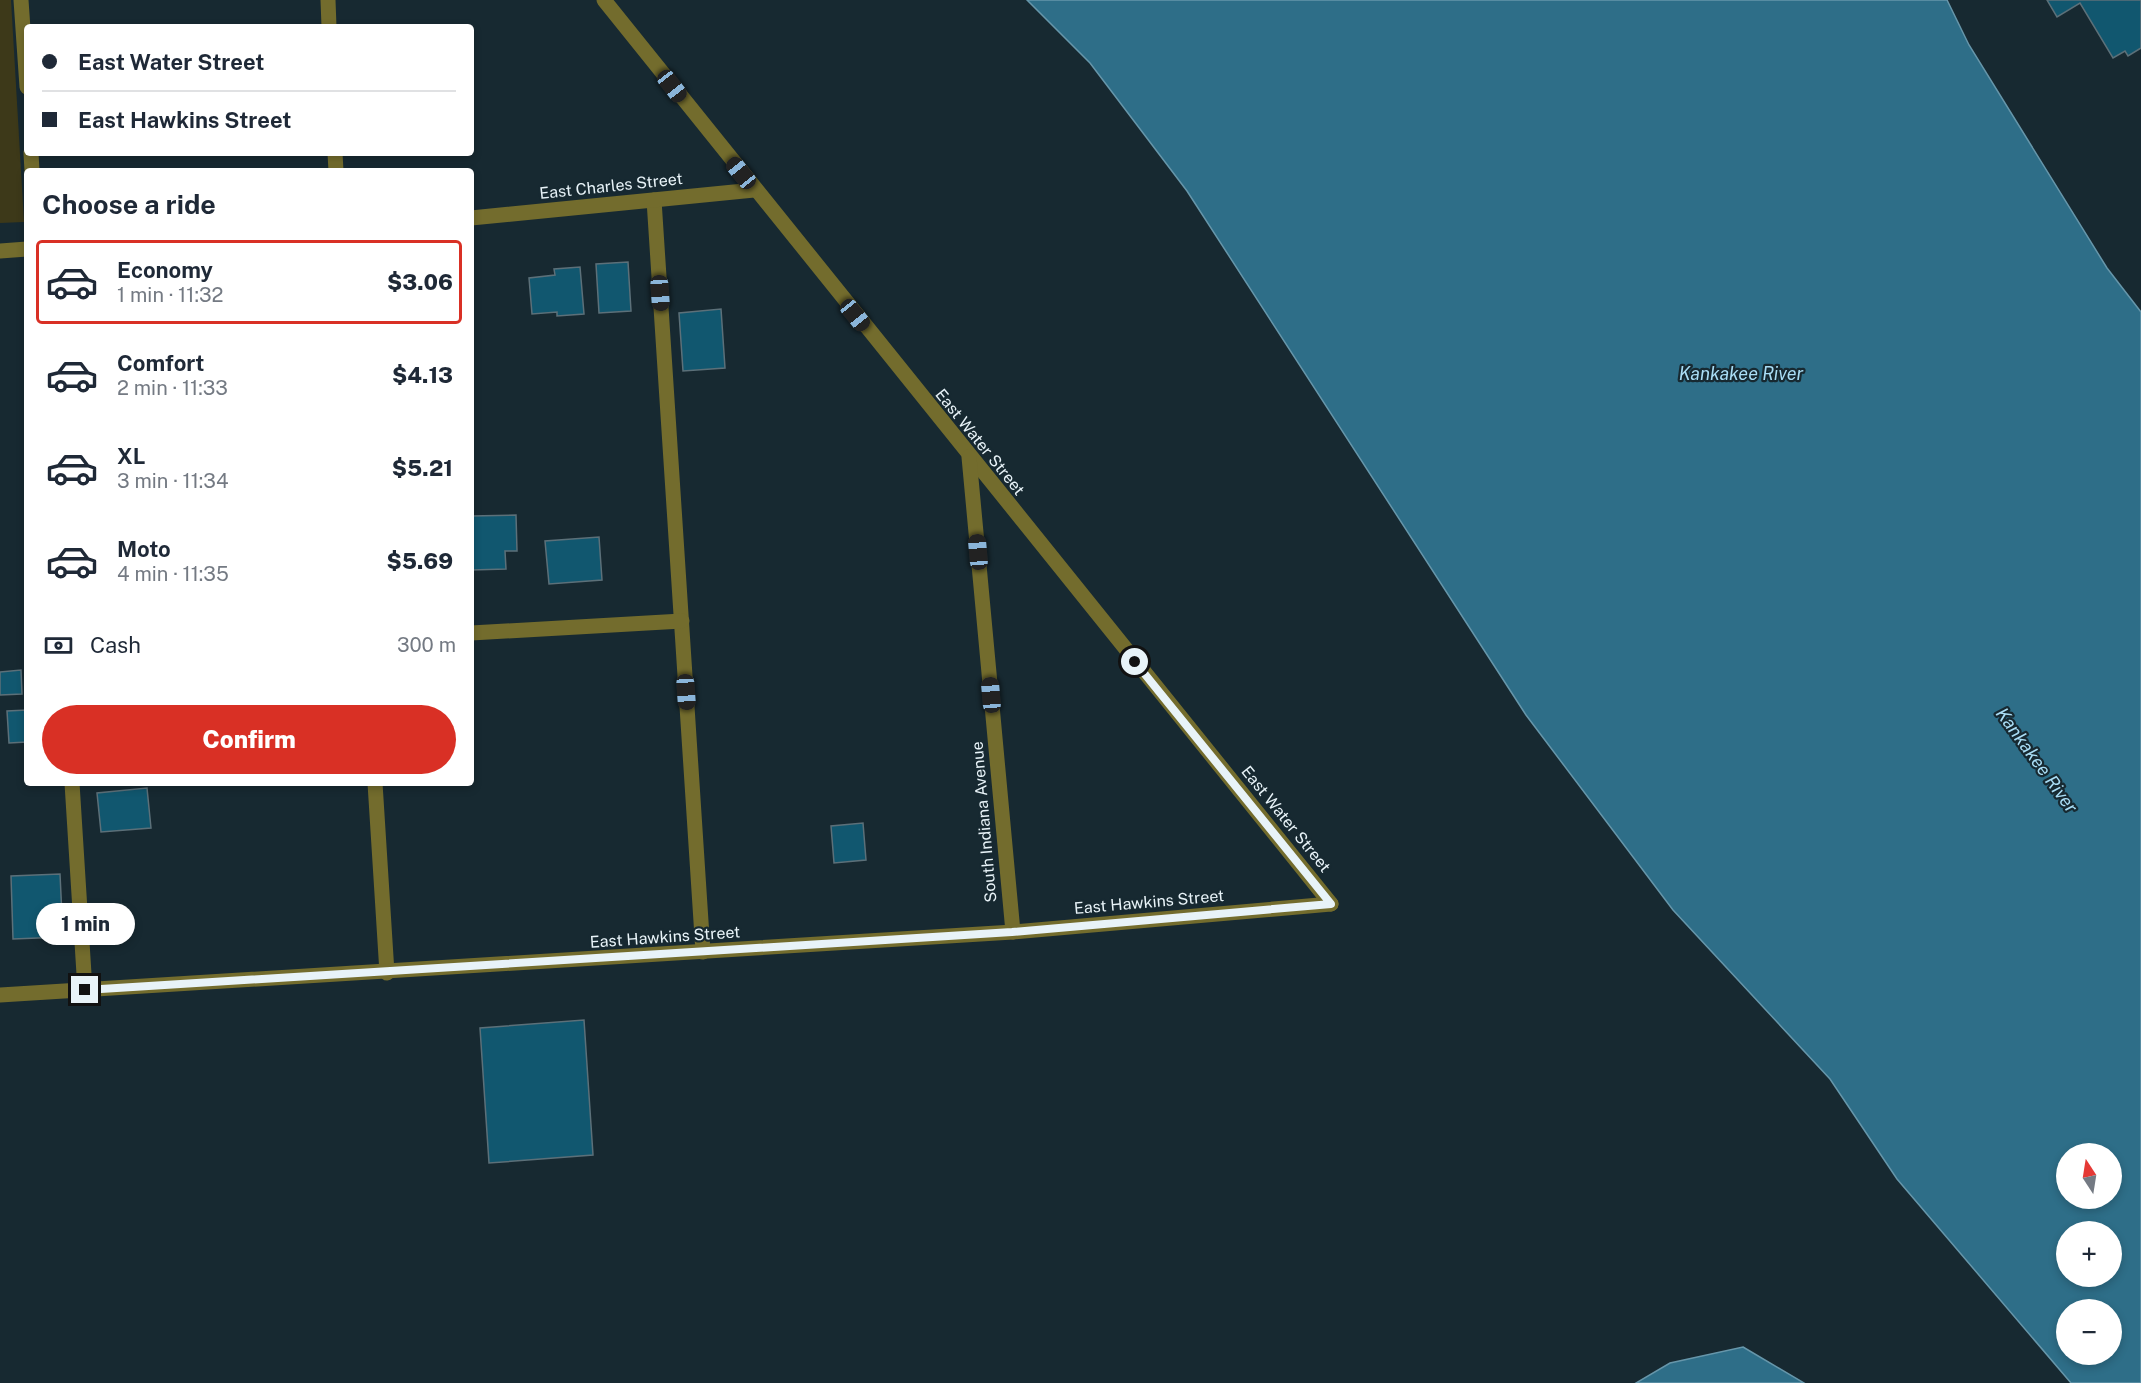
<!DOCTYPE html>
<html lang="en">
<head>
<meta charset="utf-8">
<style>
	:root { --surface:#fff; --page:#f2f2f3; --text:#1f2937; --muted:#747a83; --line:#e0e1e3; --accent:#d93025 }
	body { margin:0; font-family:"Public Sans",sans-serif; background:var(--page); color:var(--text); height:100vh; display:flex; flex-direction:column; font-size:22px; white-space:nowrap }
	* { box-sizing:border-box; margin:0 }
	p { font-size:20px; color:var(--muted) }
	.icon { flex:none; width:33px; height:33px; fill:none; stroke:currentColor; stroke-width:2; stroke-linecap:round; stroke-linejoin:round }
	.map { position:relative; flex:1; overflow:hidden }
	.details { position:absolute; left:24px; top:168px; width:450px; height:618px; display:flex; flex-direction:column; background:var(--surface); border-radius:6px; box-shadow:0 3px 9px #0003 }
	.details>* { flex:none }
	.top-card { position:absolute; left:24px; top:24px; width:450px; height:132px; border-radius:6px; box-shadow:0 3px 9px #0003; display:grid; align-content:center; height:132px; padding:0 18px; background:var(--surface) }
	.needle { width:39px; rotate:348deg }
	.fabs { position:absolute; left:2056px; top:1143px; display:grid; gap:12px }
	.fabs a { display:grid; place-items:center; width:66px; height:66px; border-radius:50%; background:var(--surface); box-shadow:0 3px 9px #0003; font-size:30px }
	.end { position:absolute; width:27px; height:27px; margin:-14px; border:8px solid #e8f3f8; background:#111; box-shadow:0 0 0 3px #111 }
	.from { border-radius:50% }
	.bubble { position:absolute; height:42px; border-radius:21px; background:var(--surface); box-shadow:0 3px 9px #0003; font-size:20px; font-weight:800; line-height:42px; text-align:center }
	.car { position:absolute; width:18px; height:36px; margin:-18px -9px; border-radius:8px; box-shadow:0 0 4px 2px #0007; background:linear-gradient(#222 24%,#8ab4d8 0 40%,#222 0 76%,#8ab4d8 0 86%,#222 0) }
	.top-card b { display:flex; align-items:center; gap:21px; height:57px; font-size:22px }
	.top-card b+b { border-top:2px solid var(--line) }
	.top-card i { width:15px; height:15px; background:var(--text) }
	ul { padding:0; list-style:none }
	li { display:flex; align-items:center; gap:18px; height:84px; margin:0 12px 9px; padding:0 6px; border:3px solid transparent; border-radius:6px }
	li div { flex:1 }
	li b { display:block; font-size:22px }
	li em { font-style:normal; font-weight:800 }
	li.current { border-color:var(--accent) }
	li>.icon { width:54px; height:54px; stroke-width:1.5 }
	h2 { padding:0 18px; font-size:27px; line-height:72px }
	.pay { display:flex; align-items:center; gap:15px; height:66px; padding:0 18px; font-size:22px }
	.pay p { margin-inline-start:auto }
	.action { display:flex; gap:12px; margin-top:auto; padding:12px 18px }
	.action a { flex:1; height:69px; border-radius:36px; background:var(--accent); color:#fff; font-size:24px; font-weight:800; line-height:69px; text-align:center }
	.map>svg:first-child { display:block }
	.green { fill:#3d3919 }
	.water { fill:#2e6e88; stroke:#6696aa; stroke-width:1.5; fill-rule:evenodd }
	.building { fill:#11576f; stroke:#5c7079; stroke-width:1.5 }
	.lines { fill:none; stroke-linecap:round; stroke-linejoin:round }
	.minor { stroke:#736c2d; stroke-width:15 }
	.route { stroke:#e8f3f8; stroke-width:8 }
	.labels { text-anchor:middle; dominant-baseline:central; stroke-width:4.5; stroke-linejoin:round; paint-order:stroke }
	.street-label { font-size:16px; fill:#e8f3f8; stroke:#172931 }
	.water-label { font-size:18px; font-style:italic; fill:#a9ddf5; stroke:#172931 }
</style>
</head>
<body>
<div class="map">
<svg width="2141" height="1383" viewBox="0 0 2141 1383">
	<rect width="100%" height="100%" fill="#172931"/>
	<polygon class="green" points="0,0 11,0 24,222 0,223"/>
	<g class="water">
		<path d="M1027 0H1947L1969 45 2107 268 2141 312V1383H2071L1897 1179 1830 1079 1673 910 1526 715 1187 191 1090 63ZM2067 1154H2112V1198H2067ZM2067 1232H2112V1276H2067ZM2067 1310H2112V1354H2067Z"/>
		<polygon points="1743,1347 1804,1383 1636,1383 1670,1363"/>
	</g>
	<g class="building">
		<polygon points="2047,0 2141,0 2141,48 2128,56 2125,51 2113,58 2080,3 2057,17"/>
		<polygon points="628,262 631,311 599,313 596,264"/>
		<polygon points="580,267 584,314 557,316 557,312 532,314 529,278 555,275 554,269"/>
		<polygon points="721,309 725,368 683,371 679,313"/>
		<polygon points="516,515 517,551 505,551 506,569 471,570 471,516"/>
		<polygon points="599,537 602,580 549,584 545,541"/>
		<polygon points="21,670 22,694 0,695 0,672"/>
		<polygon points="27,710 27,742 9,743 7,711"/>
		<polygon points="147,788 151,828 101,832 97,793"/>
		<polygon points="863,823 866,860 834,863 831,826"/>
		<polygon points="60,874 63,937 13,939 11,876"/>
		<polygon points="584,1020 593,1155 489,1163 480,1028"/>
	</g>
	<g class="lines">
		<g class="minor">
			<polyline points="21,0 27,87"/>
			<polyline points="328,0 329,27"/>
			<polyline points="604,0 1331,904"/>
			<polyline points="31,153 32,171"/>
			<polyline points="335,153 336,171"/>
			<polyline points="654,200 703,952"/>
			<polyline points="471,218 754,190"/>
			<polyline points="0,251 27,249"/>
			<polyline points="969,457 1013,932"/>
			<polyline points="471,633 682,621"/>
			<polyline points="72,783 85,990"/>
			<polyline points="375,783 387,973"/>
			<polyline points="0,995 1013,932 1331,904"/>
		</g>
	</g>
	<g class="lines">
		<polyline class="route" points="85,990 1012,932 1331,904 1135,662"/>
	</g>
	<g class="labels">
		<g class="street-label">
			<text transform="translate(611 186) rotate(-6)">East Charles Street</text>
			<text transform="translate(980 442) rotate(51)">East Water Street</text>
			<text transform="translate(1286 819) rotate(51)">East Water Street</text>
			<text transform="translate(984 822) rotate(-95)">South Indiana Avenue</text>
			<text transform="translate(1149 902) rotate(-5)">East Hawkins Street</text>
			<text transform="translate(665 937) rotate(-4)">East Hawkins Street</text>
		</g>
		<g class="water-label">
			<text x="1741" y="373">Kankakee River</text>
			<text transform="translate(2037 760) rotate(54)">Kankakee River</text>
		</g>
	</g>
</svg>
<div class="fabs">
<a><svg class="needle" viewBox="-14 -14 28 28"><path d="M0-13l5 13h-10z" fill="#e53935"/><path d="M0 13l5-13h-10z" fill="#747a83"/></svg></a>
<a>+</a>
<a>−</a>
</div>
<i class="end from" style="left:1135px;top:662px"></i>
<i class="end" style="left:85px;top:990px"></i>
<div class="bubble" style="left:36px;top:903px;width:99px">1 min</div>
<i class="car" style="left:672px;top:86px;rotate:142deg"></i>
<i class="car" style="left:741px;top:173px;rotate:321deg"></i>
<i class="car" style="left:660px;top:293px;rotate:176deg"></i>
<i class="car" style="left:855px;top:315px;rotate:141deg"></i>
<i class="car" style="left:978px;top:552px;rotate:355deg"></i>
<i class="car" style="left:686px;top:692px;rotate:176deg"></i>
<i class="car" style="left:991px;top:695px;rotate:355deg"></i>
<div class="top-card">
<b><i class="from"></i>East Water Street</b>
<b><i></i>East Hawkins Street</b>
</div>
<section class="details">
<h2>Choose a ride</h2>
<ul>
<li class="current"><svg class="icon" aria-label="car" viewBox="0 0 24 24"><path d="M5 17H2v-5l4-1 3-4h7l3 4 3 1v5h-3M9 17h6M6 11h13"/><circle cx="7" cy="17" r="2"/><circle cx="17" cy="17" r="2"/></svg><div><b>Economy</b><p>1 min · 11:32</p></div><em>$3.06</em></li>
<li><svg class="icon" aria-label="car" viewBox="0 0 24 24"><path d="M5 17H2v-5l4-1 3-4h7l3 4 3 1v5h-3M9 17h6M6 11h13"/><circle cx="7" cy="17" r="2"/><circle cx="17" cy="17" r="2"/></svg><div><b>Comfort</b><p>2 min · 11:33</p></div><em>$4.13</em></li>
<li><svg class="icon" aria-label="car" viewBox="0 0 24 24"><path d="M5 17H2v-5l4-1 3-4h7l3 4 3 1v5h-3M9 17h6M6 11h13"/><circle cx="7" cy="17" r="2"/><circle cx="17" cy="17" r="2"/></svg><div><b>XL</b><p>3 min · 11:34</p></div><em>$5.21</em></li>
<li><svg class="icon" aria-label="car" viewBox="0 0 24 24"><path d="M5 17H2v-5l4-1 3-4h7l3 4 3 1v5h-3M9 17h6M6 11h13"/><circle cx="7" cy="17" r="2"/><circle cx="17" cy="17" r="2"/></svg><div><b>Moto</b><p>4 min · 11:35</p></div><em>$5.69</em></li>
</ul>
<div class="pay"><svg class="icon" aria-label="cash" viewBox="0 0 24 24"><path d="M3 7h18v10H3z"/><circle cx="12" cy="12" r="2"/></svg>Cash<p>300 m</p></div>
<div class="action"><a>Confirm</a></div>
</section>
</div>
</body>
</html>
